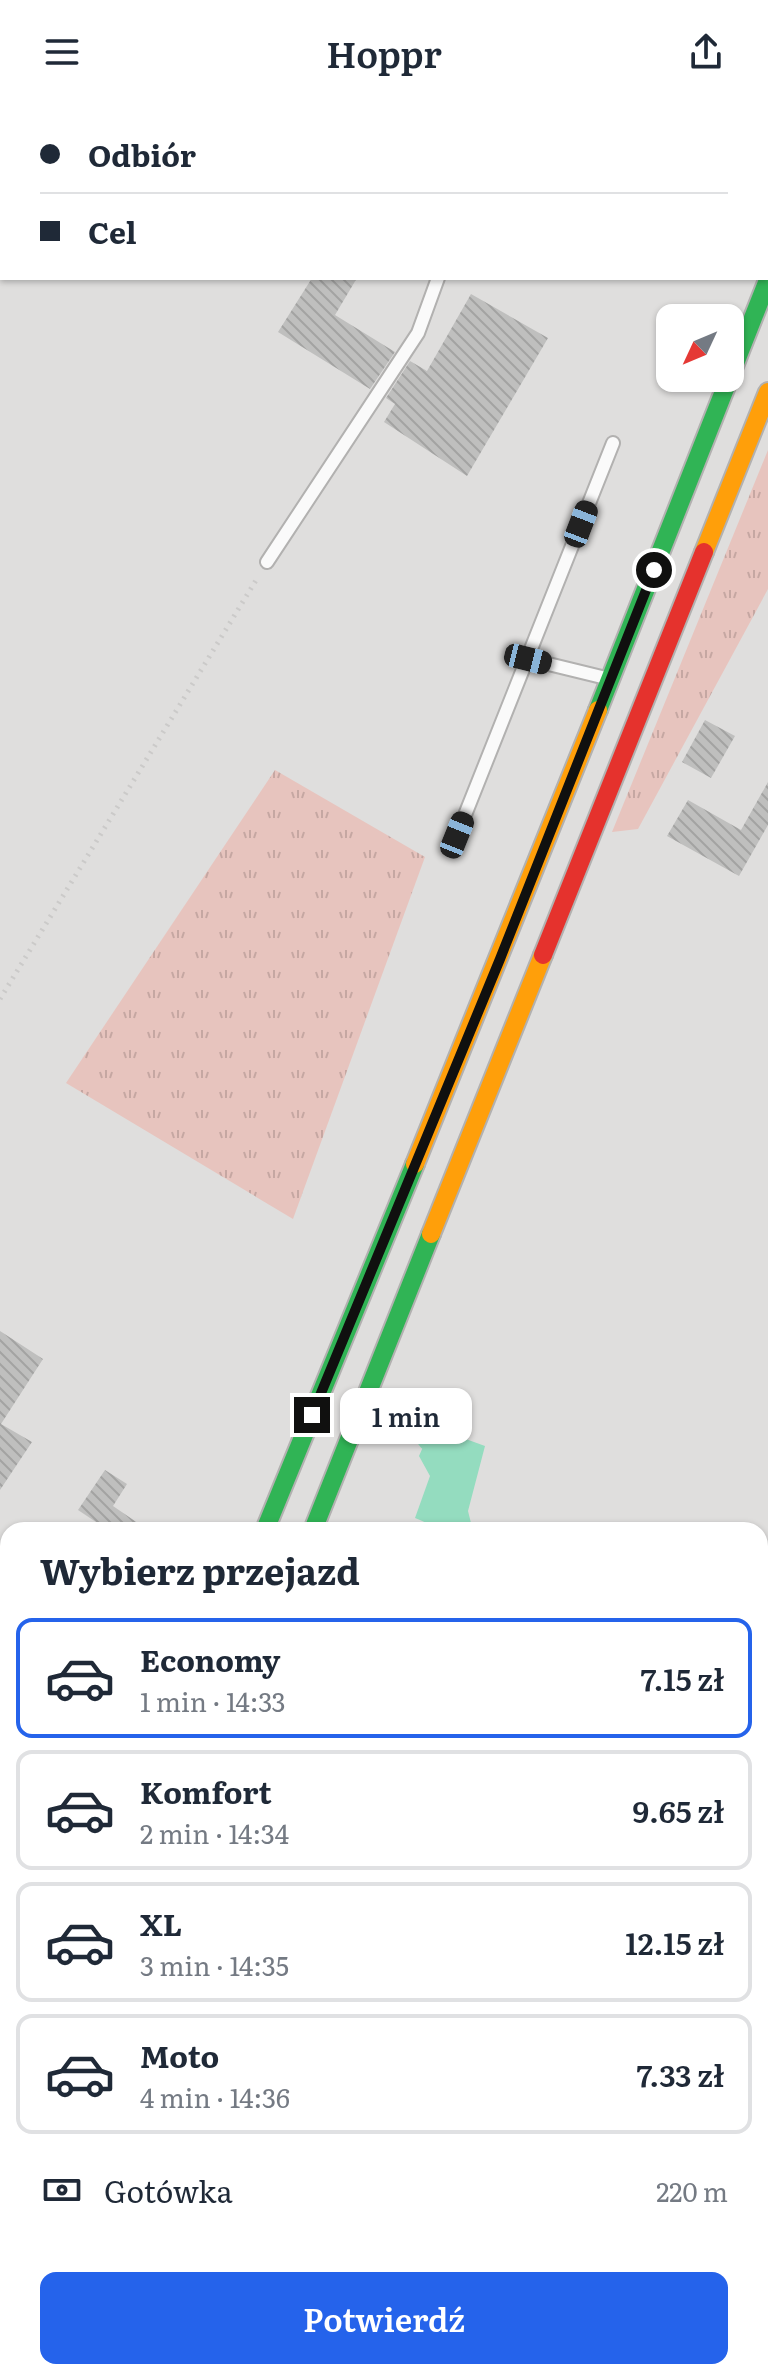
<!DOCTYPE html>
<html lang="pl">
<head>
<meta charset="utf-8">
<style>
	:root { --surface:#fff; --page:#f2f2f3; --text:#1f2937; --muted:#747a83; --line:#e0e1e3; --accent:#2563eb }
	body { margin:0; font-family:Literata,serif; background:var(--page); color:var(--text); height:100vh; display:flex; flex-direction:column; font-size:30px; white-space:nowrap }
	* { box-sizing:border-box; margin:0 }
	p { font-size:26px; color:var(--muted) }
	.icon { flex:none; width:44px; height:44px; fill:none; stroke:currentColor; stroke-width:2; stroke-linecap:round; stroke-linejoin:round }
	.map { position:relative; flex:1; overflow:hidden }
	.side { position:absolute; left:0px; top:1418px; width:768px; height:858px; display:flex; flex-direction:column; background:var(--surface); border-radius:24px 24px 0 0; box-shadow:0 2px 6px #0004 }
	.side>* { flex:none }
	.hud { position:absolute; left:0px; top:0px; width:768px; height:176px; box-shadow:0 2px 6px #0004; display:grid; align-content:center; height:176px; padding:0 40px; background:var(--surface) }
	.needle { width:52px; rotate:226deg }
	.controls { position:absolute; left:656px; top:200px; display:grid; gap:16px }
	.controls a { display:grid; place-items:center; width:88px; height:88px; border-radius:16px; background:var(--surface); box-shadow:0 2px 6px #0004; font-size:40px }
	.end { position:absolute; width:36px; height:36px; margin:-18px; border:10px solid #10100f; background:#fff; box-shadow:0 0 0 4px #fff }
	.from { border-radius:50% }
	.bubble { position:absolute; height:56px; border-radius:16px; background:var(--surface); box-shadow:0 2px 6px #0004; font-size:26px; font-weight:600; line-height:56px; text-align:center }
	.car { position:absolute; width:24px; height:48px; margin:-24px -12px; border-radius:10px; box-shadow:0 0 6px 2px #0007; background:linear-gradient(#222 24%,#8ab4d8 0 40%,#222 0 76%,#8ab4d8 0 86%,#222 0) }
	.hud b { display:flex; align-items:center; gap:28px; height:76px; font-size:30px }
	.hud b+b { border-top:2px solid var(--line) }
	.hud i { width:20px; height:20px; background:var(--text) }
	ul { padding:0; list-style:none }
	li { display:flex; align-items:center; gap:24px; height:120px; margin:0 16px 12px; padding:0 24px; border:4px solid var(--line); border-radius:16px }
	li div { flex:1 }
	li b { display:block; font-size:30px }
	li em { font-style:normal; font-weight:600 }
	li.selected { border-color:var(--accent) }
	li>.icon { width:72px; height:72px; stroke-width:1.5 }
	h2 { padding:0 40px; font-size:36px; line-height:96px }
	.pay { display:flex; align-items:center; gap:20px; height:88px; padding:0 40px; font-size:30px }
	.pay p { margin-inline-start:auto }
	.primary-button { display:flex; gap:16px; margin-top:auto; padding:16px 40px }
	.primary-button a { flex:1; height:92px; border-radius:16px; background:var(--accent); color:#fff; font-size:32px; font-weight:600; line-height:92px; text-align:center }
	header { display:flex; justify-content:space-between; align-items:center; height:104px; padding:0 40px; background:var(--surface); font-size:36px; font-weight:600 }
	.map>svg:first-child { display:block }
	.grass { fill:url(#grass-tufts) }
	.water { fill:#94dcbf }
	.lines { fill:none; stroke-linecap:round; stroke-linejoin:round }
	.stream { stroke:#94dcbf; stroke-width:8 }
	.building { fill:url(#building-back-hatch) }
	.lane-casing { stroke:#b2b1b0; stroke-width:16 }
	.street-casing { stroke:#b2b1b0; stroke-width:28 }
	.fast-casing { stroke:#b2b1b0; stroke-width:22 }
	.slow-casing { stroke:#b2b1b0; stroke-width:22 }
	.jam-casing { stroke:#b2b1b0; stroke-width:22 }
	.path { stroke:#cbcac9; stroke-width:5; stroke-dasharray:2 6; stroke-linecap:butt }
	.lane { stroke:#fafafa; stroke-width:12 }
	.street { stroke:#fafafa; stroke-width:24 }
	.fast { stroke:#30b455; stroke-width:18 }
	.slow { stroke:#ff9f0a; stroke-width:18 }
	.jam { stroke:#e5322d; stroke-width:18 }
	.route { stroke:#10100f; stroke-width:10 }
</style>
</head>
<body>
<header><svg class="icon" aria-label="menu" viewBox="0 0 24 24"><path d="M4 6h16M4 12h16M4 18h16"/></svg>Hoppr<svg class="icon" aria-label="share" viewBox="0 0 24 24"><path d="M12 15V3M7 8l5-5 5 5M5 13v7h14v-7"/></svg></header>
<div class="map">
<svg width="768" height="2275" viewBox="0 0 768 2275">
	<defs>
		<pattern id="grass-tufts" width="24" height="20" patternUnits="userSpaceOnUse" patternTransform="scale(2)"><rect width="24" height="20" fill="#e7c4be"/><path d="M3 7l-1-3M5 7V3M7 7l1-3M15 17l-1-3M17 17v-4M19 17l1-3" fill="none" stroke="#c5a7a2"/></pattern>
		<pattern id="building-back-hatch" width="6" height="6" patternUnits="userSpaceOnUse" patternTransform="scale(2)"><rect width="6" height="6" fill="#bfbfbe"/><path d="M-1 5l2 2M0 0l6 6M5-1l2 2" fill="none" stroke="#a3a3a2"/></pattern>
	</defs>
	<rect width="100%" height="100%" fill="#dfdedd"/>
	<g class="grass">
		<polygon points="768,346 768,485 638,725 612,728"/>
		<polygon points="275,666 425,753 293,1115 66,979"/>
		<polygon points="760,2200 768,2206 768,2275 609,2275 610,2268 760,2268"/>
	</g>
	<path class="water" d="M441 1326 485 1342 468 1407 472 1423C452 1431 434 1422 415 1414L430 1372 419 1352 427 1334Z"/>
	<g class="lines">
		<polyline class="stream" points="417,1332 424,1341"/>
	</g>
	<g class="building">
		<polygon points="312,174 357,174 335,211 395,248 370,285 278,228"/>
		<polygon points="471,190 548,234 467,372 384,318 395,300 386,294 410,257 427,267"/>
		<polygon points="705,616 735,632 711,674 682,658"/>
		<polygon points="768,678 768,721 739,772 667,732 688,696 741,726"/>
		<polygon points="0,1227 43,1255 1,1320 32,1338 0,1386"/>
		<polygon points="105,1366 127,1380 113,1402 148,1426 108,1426 78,1406"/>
	</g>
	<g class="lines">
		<defs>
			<g id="lane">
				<polyline points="566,2 567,0"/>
				<polyline points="267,458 418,229 438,174"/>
				<polyline points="528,555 610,575"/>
				<polyline points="457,731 613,339"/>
			</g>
			<g id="street">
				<polyline points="0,1463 8,1464"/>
				<polyline points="136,2275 138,2268"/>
			</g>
			<g id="fast">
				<polyline points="598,606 768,176"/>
				<polyline points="265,1426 415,1060"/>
				<polyline points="313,1426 431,1130"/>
				<polyline points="0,2210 8,2190"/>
			</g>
			<g id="slow">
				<polyline points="704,448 768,288"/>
				<polyline points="415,1060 598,606"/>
				<polyline points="431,1130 543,851"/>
				<polyline points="0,2079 8,2059"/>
			</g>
			<polyline id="jam" points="543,851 704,448"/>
		</defs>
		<use href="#lane" class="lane-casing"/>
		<use href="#street" class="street-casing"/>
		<use href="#fast" class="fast-casing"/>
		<use href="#slow" class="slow-casing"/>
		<use href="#jam" class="jam-casing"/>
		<g class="path">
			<polyline points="0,895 258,473"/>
			<polyline points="5,2275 8,2267"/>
		</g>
		<use href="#lane" class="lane"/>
		<use href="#street" class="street"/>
		<use href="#fast" class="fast"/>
		<use href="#slow" class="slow"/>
		<use href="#jam" class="jam"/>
	</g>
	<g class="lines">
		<polyline class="route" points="312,1311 500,855 654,466"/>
	</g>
</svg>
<div class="controls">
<a><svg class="needle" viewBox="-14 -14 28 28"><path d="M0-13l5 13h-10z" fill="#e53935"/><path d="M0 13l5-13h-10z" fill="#747a83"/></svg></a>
</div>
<i class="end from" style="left:654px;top:466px"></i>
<i class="end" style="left:312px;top:1311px"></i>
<div class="bubble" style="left:340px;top:1284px;width:132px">1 min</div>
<i class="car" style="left:581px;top:420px;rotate:21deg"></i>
<i class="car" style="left:528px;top:555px;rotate:104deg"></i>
<i class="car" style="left:457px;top:731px;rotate:22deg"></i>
<div class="hud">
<b><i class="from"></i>Odbiór</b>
<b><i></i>Cel</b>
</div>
<section class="side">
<h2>Wybierz przejazd</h2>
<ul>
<li class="selected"><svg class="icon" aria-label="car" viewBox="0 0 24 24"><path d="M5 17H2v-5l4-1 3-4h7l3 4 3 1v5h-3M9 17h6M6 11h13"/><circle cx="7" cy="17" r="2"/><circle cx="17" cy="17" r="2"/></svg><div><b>Economy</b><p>1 min · 14:33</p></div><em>7.15 zł</em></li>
<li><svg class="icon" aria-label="car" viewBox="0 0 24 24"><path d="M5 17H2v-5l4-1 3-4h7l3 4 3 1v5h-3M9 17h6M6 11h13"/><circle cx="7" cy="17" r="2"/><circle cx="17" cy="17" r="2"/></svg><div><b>Komfort</b><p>2 min · 14:34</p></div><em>9.65 zł</em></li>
<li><svg class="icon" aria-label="car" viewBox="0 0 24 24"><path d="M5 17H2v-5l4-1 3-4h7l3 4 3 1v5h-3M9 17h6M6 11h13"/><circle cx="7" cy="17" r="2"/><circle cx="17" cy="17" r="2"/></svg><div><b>XL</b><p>3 min · 14:35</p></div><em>12.15 zł</em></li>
<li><svg class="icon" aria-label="car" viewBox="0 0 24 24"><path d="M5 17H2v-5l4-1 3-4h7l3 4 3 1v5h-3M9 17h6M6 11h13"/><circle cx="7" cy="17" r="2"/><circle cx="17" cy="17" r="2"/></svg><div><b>Moto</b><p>4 min · 14:36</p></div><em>7.33 zł</em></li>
</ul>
<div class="pay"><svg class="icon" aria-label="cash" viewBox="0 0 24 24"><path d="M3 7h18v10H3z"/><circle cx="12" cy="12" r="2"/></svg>Gotówka<p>220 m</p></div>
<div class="primary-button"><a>Potwierdź</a></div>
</section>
</div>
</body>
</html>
